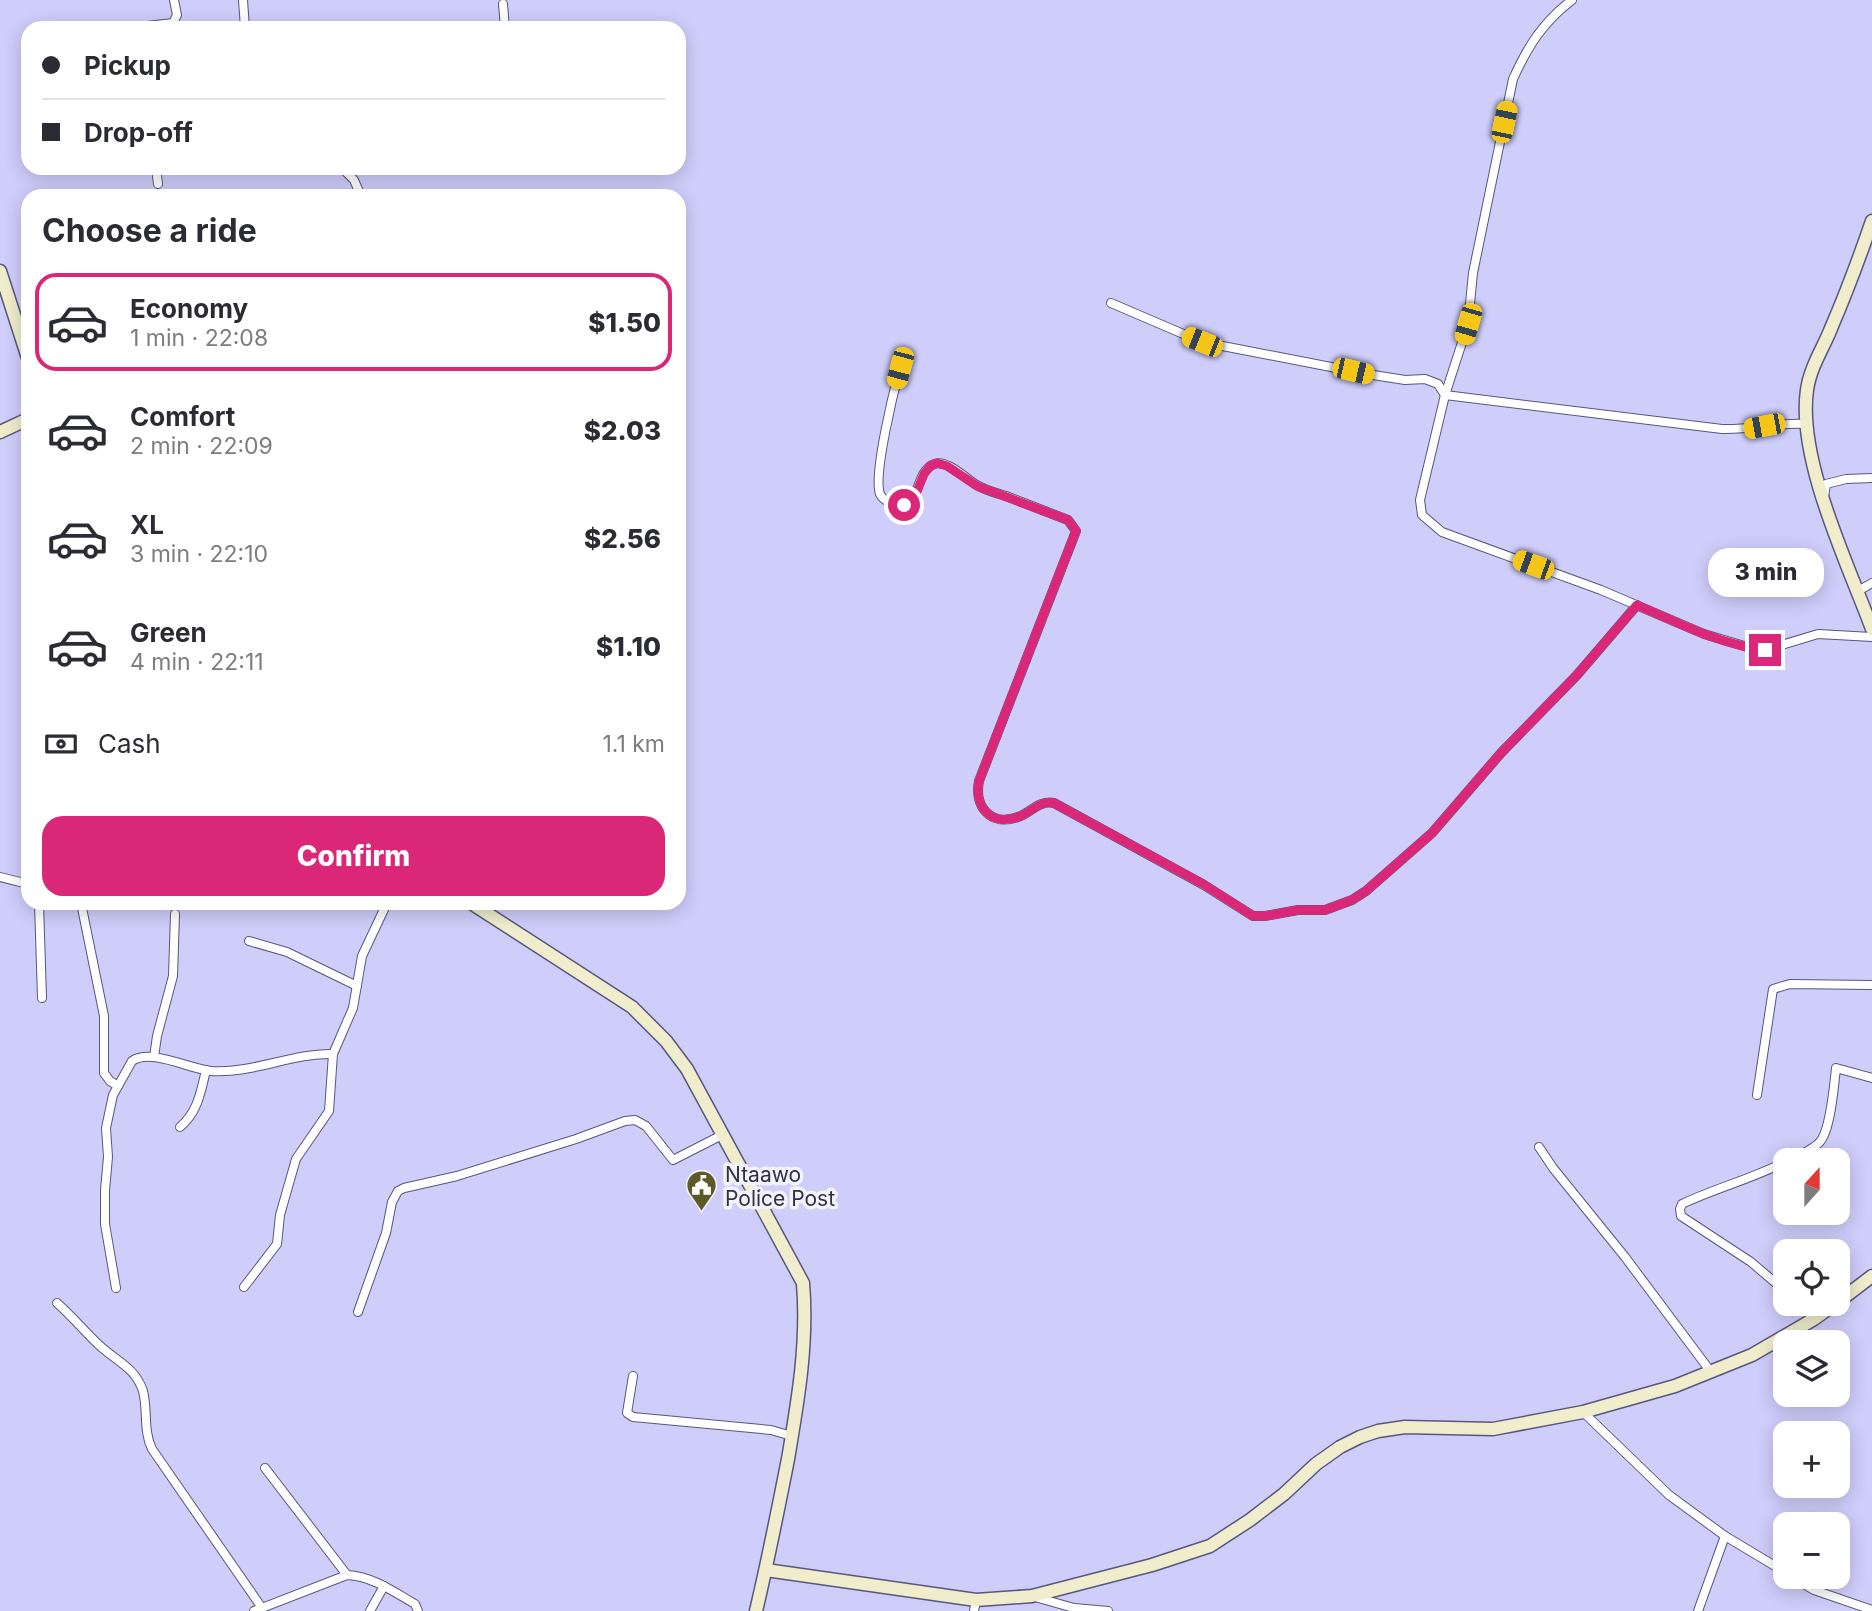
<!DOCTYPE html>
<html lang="en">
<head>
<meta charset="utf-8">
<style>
	:root { --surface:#fff; --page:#f2f2f3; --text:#2b2b33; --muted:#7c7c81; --line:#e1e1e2; --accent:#db2777 }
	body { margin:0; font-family:Inter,sans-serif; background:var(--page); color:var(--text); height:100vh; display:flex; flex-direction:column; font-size:26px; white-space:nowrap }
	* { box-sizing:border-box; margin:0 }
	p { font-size:23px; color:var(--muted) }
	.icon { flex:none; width:38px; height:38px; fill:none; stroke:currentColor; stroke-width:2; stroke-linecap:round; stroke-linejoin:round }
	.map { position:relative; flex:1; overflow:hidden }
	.drawer { position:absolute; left:21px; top:189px; width:665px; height:721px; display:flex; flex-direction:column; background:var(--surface); border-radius:21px; box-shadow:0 4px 18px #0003 }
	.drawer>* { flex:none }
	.top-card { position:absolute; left:21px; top:21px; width:665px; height:154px; border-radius:21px; box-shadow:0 4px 18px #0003; display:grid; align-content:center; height:154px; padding:0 21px; background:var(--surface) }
	.needle { width:46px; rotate:21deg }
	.tools { position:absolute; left:1773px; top:1148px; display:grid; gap:14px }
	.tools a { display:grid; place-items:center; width:77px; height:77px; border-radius:14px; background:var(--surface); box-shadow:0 4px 18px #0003; font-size:35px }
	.end { position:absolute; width:32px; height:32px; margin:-16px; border:9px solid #db2777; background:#fff; box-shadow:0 0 0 4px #fff }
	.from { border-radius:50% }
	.bubble { position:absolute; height:49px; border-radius:21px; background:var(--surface); box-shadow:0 4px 18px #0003; font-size:23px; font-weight:800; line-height:49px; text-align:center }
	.car { position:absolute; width:21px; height:42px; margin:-21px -10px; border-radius:9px; box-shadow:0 0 5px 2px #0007; background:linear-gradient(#f5c518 24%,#345 0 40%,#f5c518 0 76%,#345 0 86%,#f5c518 0) }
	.top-card b { display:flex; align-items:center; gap:24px; height:66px; font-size:26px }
	.top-card b+b { border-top:2px solid var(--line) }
	.top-card i { width:18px; height:18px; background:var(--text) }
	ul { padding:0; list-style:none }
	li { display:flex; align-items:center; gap:21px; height:98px; margin:0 14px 10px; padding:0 7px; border:4px solid transparent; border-radius:21px }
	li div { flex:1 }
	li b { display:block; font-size:26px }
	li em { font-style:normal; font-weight:800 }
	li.current { border-color:var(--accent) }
	li>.icon { width:63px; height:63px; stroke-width:1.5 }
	h2 { padding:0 21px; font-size:32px; line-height:84px }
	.pay { display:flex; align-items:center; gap:18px; height:77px; padding:0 21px; font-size:26px }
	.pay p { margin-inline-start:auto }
	.button { display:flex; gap:14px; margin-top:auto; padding:14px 21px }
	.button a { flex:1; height:80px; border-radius:21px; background:var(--accent); color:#fff; font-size:28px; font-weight:800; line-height:80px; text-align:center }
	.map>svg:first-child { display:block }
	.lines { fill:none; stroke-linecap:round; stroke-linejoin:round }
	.street-casing { stroke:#57567c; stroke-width:10 }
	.secondary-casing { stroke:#57567c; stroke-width:15 }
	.street { stroke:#fff; stroke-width:8 }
	.secondary { stroke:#efedcc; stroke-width:12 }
	.route { stroke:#db2777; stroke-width:9 }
	.labels { text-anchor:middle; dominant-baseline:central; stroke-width:7; stroke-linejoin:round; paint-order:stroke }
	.poi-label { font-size:21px; fill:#323243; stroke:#f3f3fc; text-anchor:start }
</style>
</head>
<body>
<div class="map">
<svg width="1872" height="1611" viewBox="0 0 1872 1611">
	<rect width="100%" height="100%" fill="#cfcefb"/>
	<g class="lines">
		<defs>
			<g id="street">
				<polyline points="243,0 245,28"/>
				<path d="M1572 0C1543 22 1528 46 1513 79L1473 273 1468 324 1445 395 1420 500 1422 515 1442 532 1601 590 1704 634 1751 648 1765 650 1818 634 1872 637"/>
				<polyline points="503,4 505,28"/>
				<polyline points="147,28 147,26 173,23 177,15 174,0"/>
				<polyline points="156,168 158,184"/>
				<polyline points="342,168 354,180 361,196"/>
				<path d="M1111 303 1202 342 1367 374 1405 380 1425 379 1438 384 1445 395 1722 429C1751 430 1778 422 1807 424"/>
				<path d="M900 368C894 390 873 475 880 494 883 501 892 504 899 506 922 501 915 475 932 465 945 457 965 478 975 484 984 490 996 493 1006 496 1027 504 1047 512 1068 520L1076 531 979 781C974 806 990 827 1018 817 1030 813 1039 800 1054 803L1204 885 1253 916H1265L1298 910H1325L1352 900 1366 891 1432 833 1501 753 1577 675 1637 605"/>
				<polyline points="1824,497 1826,484 1846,479 1872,478"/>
				<polyline points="679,564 680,563"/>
				<polyline points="1858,591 1872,583"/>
				<polyline points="0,877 28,884"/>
				<polyline points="39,903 42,998"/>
				<polyline points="81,903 104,1016 104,1073 110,1081 118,1086"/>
				<polyline points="249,941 287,952 357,986"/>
				<polyline points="154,1057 157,1036 173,976 175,914"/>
				<polyline points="1757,1095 1773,989 1790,984 1872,985"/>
				<path d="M180 1127C198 1112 201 1091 206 1070"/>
				<polyline points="1539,1147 1553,1168 1625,1257 1711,1372"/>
				<path d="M1789 1160C1799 1155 1816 1149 1822 1139 1831 1124 1834 1086 1836 1068L1872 1078"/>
				<path d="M1785 1162C1751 1179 1716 1188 1682 1204L1680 1209 1681 1216 1751 1262 1785 1291"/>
				<polyline points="244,1287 277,1244 280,1215 296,1159 329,1111 333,1054 353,1008 362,956 387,903"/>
				<path d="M116 1288 105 1224V1190L108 1157 106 1128 113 1095 132 1061C151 1048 189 1069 211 1071 252 1074 292 1053 333 1054"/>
				<path d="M57 1303C72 1316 85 1332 99 1345 116 1361 135 1367 143 1391 148 1410 143 1431 152 1449L262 1608"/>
				<polyline points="1800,1304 1814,1319"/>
				<polyline points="358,1312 386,1233 392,1202 398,1191 404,1188 457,1176 576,1139 625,1121 635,1120 646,1126 673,1160 722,1135"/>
				<polyline points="633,1376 627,1413 633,1417 771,1430 792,1436"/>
				<polyline points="1583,1412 1669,1495 1725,1536 1785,1572"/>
				<polyline points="265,1468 347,1575"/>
				<polyline points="1792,1577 1814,1590 1872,1610"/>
				<polyline points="1035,1597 1074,1608 1108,1611"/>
				<path d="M254 1611 347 1575C372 1576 394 1592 415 1604L418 1611"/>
				<polyline points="370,1611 384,1586"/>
				<polyline points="974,1611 976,1600"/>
				<polyline points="1698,1611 1725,1536"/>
			</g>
			<g id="secondary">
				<path d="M1872 221C1860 256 1847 291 1832 326 1824 347 1810 367 1807 390 1797 459 1848 564 1872 629"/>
				<polyline points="0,271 28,358"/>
				<polyline points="0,432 28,419"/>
				<path d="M471 903 632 1007 666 1041 687 1069 803 1283C808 1343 798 1400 788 1459 778 1510 768 1560 756 1611"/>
				<polyline points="1838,1302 1872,1276"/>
				<polyline points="766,1570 976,1600 1032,1596 1152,1565 1210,1546 1250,1520 1284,1494 1316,1464 1340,1447 1360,1437 1378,1431 1405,1427 1493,1429 1583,1412 1675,1386 1752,1355 1814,1319 1835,1304"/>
			</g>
		</defs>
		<use href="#street" class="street-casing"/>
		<use href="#secondary" class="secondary-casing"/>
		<use href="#street" class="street"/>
		<use href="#secondary" class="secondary"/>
	</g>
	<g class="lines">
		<path class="route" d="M904 505 915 496 924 474 930 466 937 463 947 466 977 486 1068 520 1076 531 979 781C974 806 990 827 1018 817 1031 813 1039 800 1054 803L1203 884 1253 916H1265L1298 910H1325L1352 900 1366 891 1432 833 1501 753 1577 675 1637 605C1677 622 1720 645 1765 650"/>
	</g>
	<defs>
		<symbol id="civic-pin" viewBox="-11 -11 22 30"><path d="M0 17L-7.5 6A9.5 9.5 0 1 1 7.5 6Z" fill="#5d5a27" stroke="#f3f3fc"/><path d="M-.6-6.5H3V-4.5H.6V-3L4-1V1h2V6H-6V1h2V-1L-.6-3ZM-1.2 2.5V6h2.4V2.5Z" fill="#fff"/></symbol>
	</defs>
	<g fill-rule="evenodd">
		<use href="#civic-pin" x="684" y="1168" width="35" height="47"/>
	</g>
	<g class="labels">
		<g class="poi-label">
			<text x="725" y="1174">Ntaawo<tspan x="725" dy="24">Police Post</tspan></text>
		</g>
	</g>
</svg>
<div class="tools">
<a><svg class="needle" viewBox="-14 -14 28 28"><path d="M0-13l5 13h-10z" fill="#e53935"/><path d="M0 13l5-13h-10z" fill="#7c7c81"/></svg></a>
<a><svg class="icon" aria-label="locate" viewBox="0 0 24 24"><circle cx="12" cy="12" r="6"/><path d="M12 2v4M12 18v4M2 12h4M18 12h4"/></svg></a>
<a><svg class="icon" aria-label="layers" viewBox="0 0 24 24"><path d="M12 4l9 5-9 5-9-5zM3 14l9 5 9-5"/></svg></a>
<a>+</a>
<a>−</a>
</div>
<i class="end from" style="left:904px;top:505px"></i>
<i class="end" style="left:1765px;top:650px"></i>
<div class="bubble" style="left:1708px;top:548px;width:116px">3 min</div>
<i class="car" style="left:1504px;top:122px;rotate:12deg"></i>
<i class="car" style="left:1468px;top:324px;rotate:196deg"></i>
<i class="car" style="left:1202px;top:342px;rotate:292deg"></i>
<i class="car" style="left:900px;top:368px;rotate:195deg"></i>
<i class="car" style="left:1353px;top:371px;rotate:103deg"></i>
<i class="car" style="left:1764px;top:426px;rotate:259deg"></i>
<i class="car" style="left:1533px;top:565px;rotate:290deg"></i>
<div class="top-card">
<b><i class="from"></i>Pickup</b>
<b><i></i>Drop-off</b>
</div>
<section class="drawer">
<h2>Choose a ride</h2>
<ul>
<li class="current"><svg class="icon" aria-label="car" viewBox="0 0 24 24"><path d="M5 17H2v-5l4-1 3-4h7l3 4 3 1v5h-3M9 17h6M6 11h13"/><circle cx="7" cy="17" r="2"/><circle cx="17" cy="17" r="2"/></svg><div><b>Economy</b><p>1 min · 22:08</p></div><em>$1.50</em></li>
<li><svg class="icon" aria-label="car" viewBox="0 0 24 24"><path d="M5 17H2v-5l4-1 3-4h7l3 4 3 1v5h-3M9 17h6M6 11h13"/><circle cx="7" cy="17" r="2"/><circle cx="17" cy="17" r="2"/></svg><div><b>Comfort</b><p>2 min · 22:09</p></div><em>$2.03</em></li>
<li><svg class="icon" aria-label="car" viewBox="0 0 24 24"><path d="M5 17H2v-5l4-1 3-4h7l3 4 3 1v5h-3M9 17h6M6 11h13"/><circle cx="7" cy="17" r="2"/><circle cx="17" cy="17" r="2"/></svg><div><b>XL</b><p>3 min · 22:10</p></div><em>$2.56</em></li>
<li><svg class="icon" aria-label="car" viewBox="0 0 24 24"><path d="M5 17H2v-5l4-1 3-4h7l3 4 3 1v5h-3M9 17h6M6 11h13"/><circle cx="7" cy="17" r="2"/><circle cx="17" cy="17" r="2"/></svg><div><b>Green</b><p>4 min · 22:11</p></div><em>$1.10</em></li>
</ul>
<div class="pay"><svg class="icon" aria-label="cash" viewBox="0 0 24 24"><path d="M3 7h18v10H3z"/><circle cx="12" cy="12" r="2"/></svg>Cash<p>1.1 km</p></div>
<div class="button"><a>Confirm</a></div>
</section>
</div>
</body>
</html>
